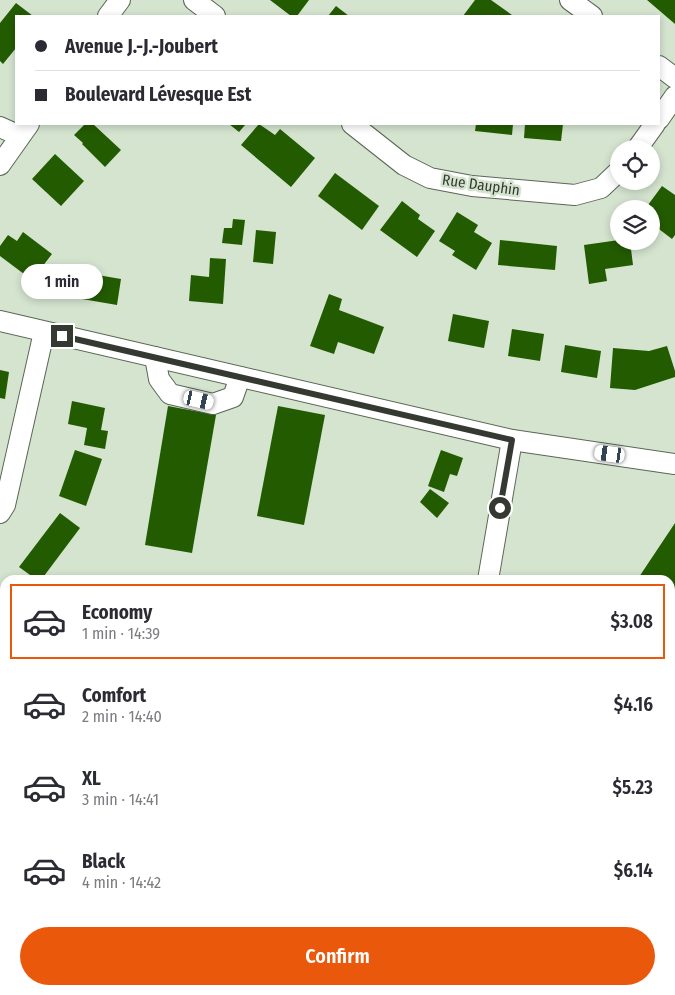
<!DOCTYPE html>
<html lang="en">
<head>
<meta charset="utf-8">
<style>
	:root { --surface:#fff; --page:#f7f7f7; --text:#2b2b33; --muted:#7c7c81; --line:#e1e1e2; --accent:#ea580c }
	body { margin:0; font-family:"Fira Sans Condensed",sans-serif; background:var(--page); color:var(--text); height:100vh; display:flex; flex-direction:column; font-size:19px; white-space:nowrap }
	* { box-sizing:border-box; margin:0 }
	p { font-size:16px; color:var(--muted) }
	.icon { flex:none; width:28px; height:28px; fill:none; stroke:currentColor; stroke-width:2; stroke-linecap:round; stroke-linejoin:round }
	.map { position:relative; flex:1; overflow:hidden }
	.details { position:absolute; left:0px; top:575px; width:675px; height:420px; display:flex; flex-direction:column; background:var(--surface); border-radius:15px 15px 0 0; box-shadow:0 2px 8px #0003 }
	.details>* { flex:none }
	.guide { position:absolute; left:15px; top:15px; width:645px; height:110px; border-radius:0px; box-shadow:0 2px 8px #0003; display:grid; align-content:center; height:110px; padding:0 20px; background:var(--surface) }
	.controls { position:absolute; left:610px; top:140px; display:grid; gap:10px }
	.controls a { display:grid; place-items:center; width:50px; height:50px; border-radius:50%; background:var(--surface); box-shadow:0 2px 8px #0003; font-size:25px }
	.end { position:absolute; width:22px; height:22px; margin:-11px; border:6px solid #343a32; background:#fff; box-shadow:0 0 0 2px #fff }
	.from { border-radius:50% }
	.bubble { position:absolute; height:35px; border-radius:18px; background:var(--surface); box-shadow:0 2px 8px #0003; font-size:16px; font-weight:600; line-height:35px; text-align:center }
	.car { position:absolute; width:15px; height:30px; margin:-15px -8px; border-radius:6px; box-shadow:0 0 4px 1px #0007; background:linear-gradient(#fff 24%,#345 0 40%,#fff 0 76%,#345 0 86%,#fff 0) }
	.guide b { display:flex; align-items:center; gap:18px; height:48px; font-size:19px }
	.guide b+b { border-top:1px solid var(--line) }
	.guide i { width:12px; height:12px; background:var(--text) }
	ul { padding:9px 0 0; list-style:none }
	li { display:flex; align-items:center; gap:15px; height:75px; margin:0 10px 8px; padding:0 10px; border:2px solid transparent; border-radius:0px }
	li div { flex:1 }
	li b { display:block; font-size:19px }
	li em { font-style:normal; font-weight:600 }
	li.active { border-color:var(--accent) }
	li>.icon { width:45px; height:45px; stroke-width:1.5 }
	.action { display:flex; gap:10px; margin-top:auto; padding:10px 20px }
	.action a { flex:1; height:58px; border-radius:30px; background:var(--accent); color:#fff; font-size:20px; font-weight:600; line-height:58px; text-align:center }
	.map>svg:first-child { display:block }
	.green { fill:#89c073 }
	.water { fill:#a483da; stroke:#826da8 }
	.building { fill:#235b00 }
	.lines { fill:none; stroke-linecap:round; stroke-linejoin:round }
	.minor-casing { stroke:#5a6755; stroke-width:22 }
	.minor { stroke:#fff; stroke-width:20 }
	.route { stroke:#343a32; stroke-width:6 }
	.labels { text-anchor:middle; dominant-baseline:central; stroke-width:5; stroke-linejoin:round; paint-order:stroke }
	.street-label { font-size:15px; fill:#343a32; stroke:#d4e4cf }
</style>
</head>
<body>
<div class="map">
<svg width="675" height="995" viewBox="0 0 675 995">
	<rect width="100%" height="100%" fill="#d4e4cf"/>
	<g class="green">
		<polygon points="675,704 675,781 670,779 670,719"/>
		<rect x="670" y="796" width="5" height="124"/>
		<polygon points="0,896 5,896 5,990 116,990 116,995 0,995"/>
		<polygon points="436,990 492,990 486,995 436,995"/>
	</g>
	<polygon class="water" points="670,920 675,920 675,995 486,995 492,990 670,990"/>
	<g class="building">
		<polygon points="270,0 309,0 297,16 291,16"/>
		<polygon points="475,0 491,0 512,15 511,16 463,16"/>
		<polygon points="647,0 675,0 675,24"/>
		<polygon points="16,3 33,16 16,16 16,48 3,64 0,61 0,23"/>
		<polygon points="336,6 349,16 328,16"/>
		<polygon points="85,124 93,124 121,150 105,167 82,144 83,143 74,135"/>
		<polygon points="229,124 246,124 239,132"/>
		<polygon points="259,124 275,135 280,129 315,158 291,187 241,145"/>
		<polygon points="476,124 513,124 512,135 475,131"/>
		<polygon points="525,124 563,124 561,141 524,138"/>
		<polygon points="55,154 84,181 61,206 32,179"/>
		<polygon points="335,173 379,206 362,230 318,196"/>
		<polygon points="662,186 675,195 675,235 672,239 651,223 651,209 645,209"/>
		<polygon points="402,201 420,215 418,219 435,231 417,257 380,230"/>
		<polygon points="457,212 478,225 474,232 492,243 476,270 452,255 455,251 439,241"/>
		<polygon points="233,219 245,220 242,245 222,243 224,228 232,228"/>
		<polygon points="256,230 276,232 273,264 253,262"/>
		<polygon points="23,232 52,254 32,280 0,256 0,246 8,235 17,241"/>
		<polygon points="500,240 557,246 555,270 498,265"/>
		<polygon points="619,240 630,241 633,265 605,269 607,281 589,284 584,245"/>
		<polygon points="210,258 226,259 223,304 189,301 191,275 209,277"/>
		<polygon points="86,273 121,279 117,305 82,299"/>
		<polygon points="329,294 342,299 339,310 384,327 374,354 338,342 334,354 310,346"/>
		<polygon points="453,314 489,321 484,348 448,341"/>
		<polygon points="512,329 544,334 540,361 508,356"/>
		<polygon points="565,345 601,351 597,378 561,372"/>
		<polygon points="667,346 675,371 675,377 635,390 610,388 613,348 649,351"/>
		<polygon points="0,370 9,372 5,399 0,398"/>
		<polygon points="72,401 105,408 101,430 108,431 105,449 84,445 87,428 68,424"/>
		<polygon points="168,406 216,415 192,553 145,545"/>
		<polygon points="278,406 325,415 304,525 257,516"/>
		<polygon points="75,450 102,459 86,506 59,496"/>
		<polygon points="441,450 463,458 457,476 450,474 444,492 428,486"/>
		<polygon points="430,489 449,503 437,518 420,502"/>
		<polygon points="60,513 80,528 41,580 37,580 19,567"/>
		<polygon points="675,523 675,629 670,636 670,580 637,580"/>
		<polygon points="5,591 5,629 0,625 0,597"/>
		<polygon points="306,990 351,990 351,995 307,995"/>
	</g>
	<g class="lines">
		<defs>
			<g id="minor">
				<polyline points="194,0 215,16"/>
				<polyline points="570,0 592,16"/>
				<polyline points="108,16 120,0"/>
				<polyline points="659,66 675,78"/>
				<polyline points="659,119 675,96"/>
				<polyline points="352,124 404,165 430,178 472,186 575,195 601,188 619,171"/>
				<polyline points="0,127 20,136"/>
				<polyline points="637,149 655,124"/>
				<polyline points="0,165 29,124"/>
				<polyline points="0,321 512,440 675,464"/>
				<polyline points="155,357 159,379 170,394 213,404 233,397 240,377"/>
				<polyline points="0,513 5,505 44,332"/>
				<polyline points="488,580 512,440"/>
				<polyline points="0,881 5,881"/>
			</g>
		</defs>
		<use href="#minor" class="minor-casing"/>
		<use href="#minor" class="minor"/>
	</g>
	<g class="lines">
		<polyline class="route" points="62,336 512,440 500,508"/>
	</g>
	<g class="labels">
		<g class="street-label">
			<text transform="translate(481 185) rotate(8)">Rue Dauphin</text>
		</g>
	</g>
</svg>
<div class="controls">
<a><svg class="icon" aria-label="locate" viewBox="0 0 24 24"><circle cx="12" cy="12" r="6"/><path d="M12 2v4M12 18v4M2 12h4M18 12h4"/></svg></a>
<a><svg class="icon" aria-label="layers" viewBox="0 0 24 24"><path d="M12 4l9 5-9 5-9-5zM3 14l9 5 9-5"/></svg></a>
</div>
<i class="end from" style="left:500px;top:508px"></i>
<i class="end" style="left:62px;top:336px"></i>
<div class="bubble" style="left:21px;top:264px;width:82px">1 min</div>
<i class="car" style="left:199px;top:400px;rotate:103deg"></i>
<i class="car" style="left:610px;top:454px;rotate:278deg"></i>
<div class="guide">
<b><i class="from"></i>Avenue J.-J.-Joubert</b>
<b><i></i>Boulevard Lévesque Est</b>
</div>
<section class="details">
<ul>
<li class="active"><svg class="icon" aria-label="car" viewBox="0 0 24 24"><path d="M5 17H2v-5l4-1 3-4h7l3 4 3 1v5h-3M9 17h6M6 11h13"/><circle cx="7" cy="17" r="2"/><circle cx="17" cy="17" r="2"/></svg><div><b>Economy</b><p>1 min · 14:39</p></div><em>$3.08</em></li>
<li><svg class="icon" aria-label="car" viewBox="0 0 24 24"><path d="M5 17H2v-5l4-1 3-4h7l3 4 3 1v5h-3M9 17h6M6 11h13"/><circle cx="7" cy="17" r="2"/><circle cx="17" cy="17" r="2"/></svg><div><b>Comfort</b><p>2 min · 14:40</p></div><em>$4.16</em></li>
<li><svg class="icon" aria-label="car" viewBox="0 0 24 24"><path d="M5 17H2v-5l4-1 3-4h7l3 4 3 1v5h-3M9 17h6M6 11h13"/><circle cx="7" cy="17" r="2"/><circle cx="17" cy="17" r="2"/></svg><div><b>XL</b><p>3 min · 14:41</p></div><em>$5.23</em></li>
<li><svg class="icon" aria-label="car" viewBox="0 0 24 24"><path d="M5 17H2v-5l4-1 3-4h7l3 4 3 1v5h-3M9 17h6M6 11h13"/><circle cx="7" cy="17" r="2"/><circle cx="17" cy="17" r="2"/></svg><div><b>Black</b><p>4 min · 14:42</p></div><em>$6.14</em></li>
</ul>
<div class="action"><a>Confirm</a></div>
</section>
</div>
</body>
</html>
